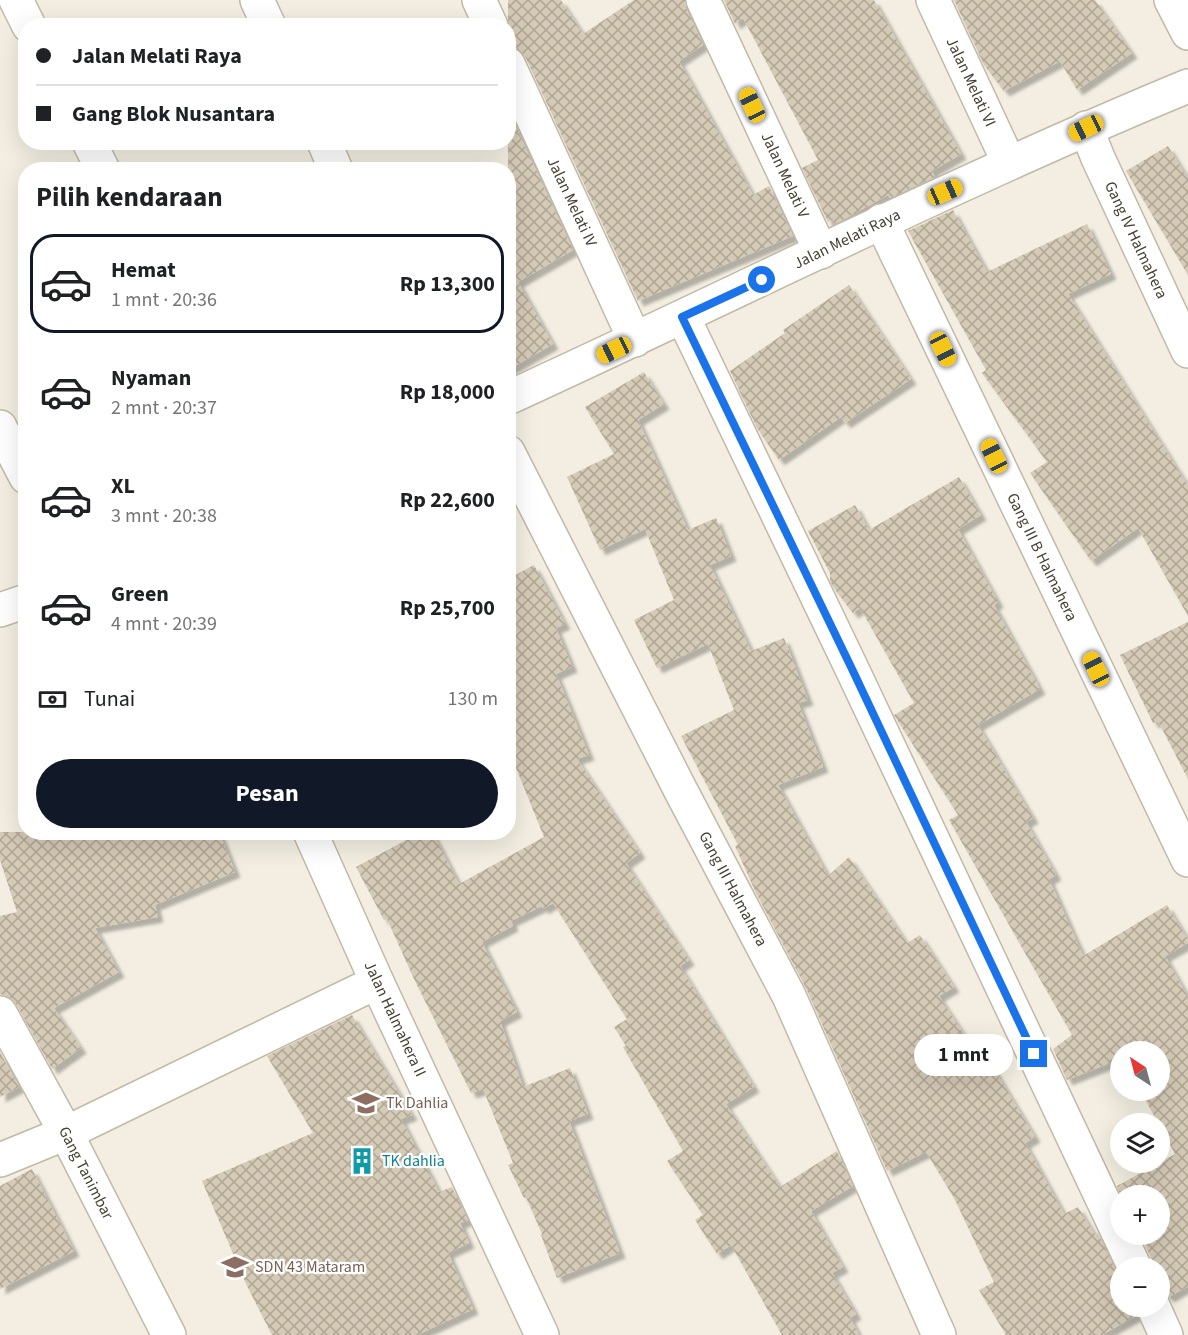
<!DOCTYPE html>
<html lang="id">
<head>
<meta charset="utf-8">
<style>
	:root { --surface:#fff; --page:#f2f2f2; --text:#202124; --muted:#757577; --line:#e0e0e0; --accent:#111827 }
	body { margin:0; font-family:"Source Sans 3",sans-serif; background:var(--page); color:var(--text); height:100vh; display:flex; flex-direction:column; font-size:22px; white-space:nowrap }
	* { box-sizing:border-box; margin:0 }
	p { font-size:20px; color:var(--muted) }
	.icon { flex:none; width:33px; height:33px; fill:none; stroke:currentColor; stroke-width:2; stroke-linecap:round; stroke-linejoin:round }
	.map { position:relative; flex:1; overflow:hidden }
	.sheet { position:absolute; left:18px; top:162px; width:498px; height:678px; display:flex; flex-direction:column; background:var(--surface); border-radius:24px; box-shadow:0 6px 24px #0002 }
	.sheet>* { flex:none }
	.hud { position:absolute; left:18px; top:18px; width:498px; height:132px; border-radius:24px; box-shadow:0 6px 24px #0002; display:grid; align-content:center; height:132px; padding:0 18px; background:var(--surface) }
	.needle { width:39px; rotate:324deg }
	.controls { position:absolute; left:1110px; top:1041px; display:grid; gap:12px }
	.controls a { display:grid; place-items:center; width:60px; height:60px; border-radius:50%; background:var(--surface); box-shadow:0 6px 24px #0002; font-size:30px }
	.end { position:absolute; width:27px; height:27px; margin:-14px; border:8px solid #1a73e8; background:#fff; box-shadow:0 0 0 3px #fff }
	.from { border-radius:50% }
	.bubble { position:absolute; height:42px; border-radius:21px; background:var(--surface); box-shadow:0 6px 24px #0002; font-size:20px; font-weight:700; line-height:42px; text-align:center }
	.car { position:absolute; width:18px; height:36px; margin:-18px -9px; border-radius:8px; box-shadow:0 0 4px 2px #0007; background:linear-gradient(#f5c518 24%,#345 0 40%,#f5c518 0 76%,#345 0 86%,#f5c518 0) }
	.hud b { display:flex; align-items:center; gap:21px; height:57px; font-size:22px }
	.hud b+b { border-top:2px solid var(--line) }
	.hud i { width:15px; height:15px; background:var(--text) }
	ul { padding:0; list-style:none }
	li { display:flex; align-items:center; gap:18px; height:99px; margin:0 12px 9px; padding:0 6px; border:3px solid transparent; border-radius:24px }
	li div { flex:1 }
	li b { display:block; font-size:22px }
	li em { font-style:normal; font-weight:700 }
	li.current { border-color:var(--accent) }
	li>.icon { width:54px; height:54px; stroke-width:1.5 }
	h2 { padding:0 18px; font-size:27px; line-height:72px }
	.pay { display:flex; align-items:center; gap:15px; height:66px; padding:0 18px; font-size:22px }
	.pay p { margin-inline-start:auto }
	.button { display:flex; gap:12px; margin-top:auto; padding:12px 18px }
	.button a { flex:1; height:69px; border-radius:36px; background:var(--accent); color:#fff; font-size:24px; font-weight:700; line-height:69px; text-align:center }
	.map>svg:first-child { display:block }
	.building { fill:url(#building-cross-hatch); filter:url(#shadow) }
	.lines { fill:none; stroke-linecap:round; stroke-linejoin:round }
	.street-casing { stroke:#c2b9a6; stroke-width:36 }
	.street { stroke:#fff; stroke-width:33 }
	.route { stroke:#1a73e8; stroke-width:8 }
	.labels { text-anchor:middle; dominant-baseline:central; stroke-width:4.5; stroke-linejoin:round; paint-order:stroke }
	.street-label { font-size:16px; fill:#453e32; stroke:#fff }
	.education-label { font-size:16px; fill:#785e54; stroke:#fff; text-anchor:start }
	.culture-label { font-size:16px; fill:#0d838f; stroke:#fff; text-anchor:start }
</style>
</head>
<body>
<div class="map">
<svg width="1188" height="1335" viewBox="0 0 1188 1335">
	<defs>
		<pattern id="building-cross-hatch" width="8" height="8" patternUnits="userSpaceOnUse" patternTransform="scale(1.5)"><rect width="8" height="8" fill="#d5cab6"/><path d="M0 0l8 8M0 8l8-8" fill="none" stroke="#afa595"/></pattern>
		<filter id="shadow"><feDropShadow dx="5.5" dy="5.5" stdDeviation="1.5" flood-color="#0004"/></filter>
	</defs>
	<rect width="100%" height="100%" fill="#f3eee1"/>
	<g class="building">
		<polygon points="508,0 561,0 583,34 634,0 685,0 686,8 703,45 679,61 753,195 769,186 793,236 638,301 525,56 518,48 508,45"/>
		<polygon points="724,0 874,0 961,154 932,171 935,177 890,198 888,195 835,224 833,220 828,222 802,168 818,160 743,18 735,24"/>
		<polygon points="954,0 1095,0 1132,53 1077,90 1060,61 1004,91 984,65"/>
		<polygon points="508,110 573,250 518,282 553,344 508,370"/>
		<polygon points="1168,146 1188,179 1188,275 1126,171"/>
		<polygon points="953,210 987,272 1087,224 1111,274 1068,294 1188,486 1188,616 1138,528 1091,561 1030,473 1047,462 982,373 986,370 908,231"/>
		<polygon points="849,285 911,379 845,423 841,417 779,460 757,428 730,371 785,333 783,330"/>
		<polygon points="644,372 664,404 638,420 688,530 716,518 731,556 710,565 751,651 784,638 808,700 798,703 823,767 778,785 828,876 849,857 907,943 920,935 954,987 939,996 982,1062 988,1059 1035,1137 1025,1143 1064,1214 1078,1207 1095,1235 1098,1233 1120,1279 1120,1306 1135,1306 1137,1315 1102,1335 1006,1335 979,1290 994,1282 954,1198 926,1152 887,1171 806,988 756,893 735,846 738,845 681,736 734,710 708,644 657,668 634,620 674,600 645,529 600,550 567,477 614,454 585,407"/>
		<polygon points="959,477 981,515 958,529 998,602 994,605 1040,689 978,725 1033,818 1026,822 1056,875 1049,879 1083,956 1167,905 1188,940 1188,943 1165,956 1188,997 1188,1286 1169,1297 1160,1289 1160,1268 1153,1268 1152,1260 1140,1234 1160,1234 1160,1196 1121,1196 1117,1186 1175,1154 1140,1090 1160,1090 1160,1052 1120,1052 1120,1059 1067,1080 1053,1049 1072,1035 949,820 958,815 894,715 914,703 860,608 853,613 833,587 830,581 830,573 808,531 855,505 869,530"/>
		<polygon points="534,565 565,624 556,628 572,667 556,674 589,755 577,759 640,853 626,863 689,960 680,966 754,1087 726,1104 780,1187 837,1151 853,1186 811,1211 843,1267 832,1273 856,1314 850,1318 859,1335 782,1335 731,1245 717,1254 695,1220 703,1215 667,1161 683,1151 623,1047 626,1046 614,1027 627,1019 553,903 543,909 542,906 511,921 513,926 482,942 517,1012 500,1021 523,1087 570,1068 588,1114 569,1121 620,1253 557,1278 541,1235 542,1234 526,1197 524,1198 508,1165 513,1163 483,1089 471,1093 414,979 387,919 384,920 356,867 421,832 432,832 459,884 544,837 508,748 508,579"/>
		<polygon points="1188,622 1188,779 1158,721 1153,723 1120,655"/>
		<polygon points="0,832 219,832 235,872 155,905 158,917 95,928 119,972 54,1008 81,1048 52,1069 16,1004 9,997 0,994 0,916 17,912 0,860"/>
		<polygon points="352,1015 412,1115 401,1119 439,1192 452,1187 468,1220 460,1223 469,1243 448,1253 473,1309 417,1335 272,1335 247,1286 202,1181 313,1133 267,1056"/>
		<polygon points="0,1052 19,1087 0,1097"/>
		<polygon points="32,1169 74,1251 0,1289 0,1186"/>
	</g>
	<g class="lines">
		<defs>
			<g id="street">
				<polyline points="16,0 29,26"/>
				<polyline points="257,0 269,26"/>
				<polyline points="479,0 491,26"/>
				<polyline points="703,0 821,252"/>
				<polyline points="933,0 1009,163"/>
				<polyline points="1171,0 1188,33"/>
				<polyline points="508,64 635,340"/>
				<polyline points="1086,128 1098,158 1188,351"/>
				<polyline points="89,142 103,170"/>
				<polyline points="324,142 336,170"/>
				<polyline points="881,221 1188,860"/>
				<polyline points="683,317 852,669 1135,1268"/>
				<path d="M508 398C735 294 958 181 1188 86"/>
				<polyline points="0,427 26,477"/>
				<polyline points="508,452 681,791 789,996 939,1335"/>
				<polyline points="0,610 26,601"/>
				<polyline points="310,832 377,982 542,1335"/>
				<polyline points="0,1013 66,1133 169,1335"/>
				<polyline points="0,1160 66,1133 377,982"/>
				<polyline points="1153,1306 1166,1335"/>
			</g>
		</defs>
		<use href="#street" class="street-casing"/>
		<use href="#street" class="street"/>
	</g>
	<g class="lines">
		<polyline class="route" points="762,280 682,317 852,669 1034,1054"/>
	</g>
	<defs>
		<symbol id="school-bare" viewBox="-9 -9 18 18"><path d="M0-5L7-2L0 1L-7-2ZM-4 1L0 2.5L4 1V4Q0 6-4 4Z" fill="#8d6e63" stroke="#fff" stroke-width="2.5" paint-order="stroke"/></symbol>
		<symbol id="building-bare" viewBox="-9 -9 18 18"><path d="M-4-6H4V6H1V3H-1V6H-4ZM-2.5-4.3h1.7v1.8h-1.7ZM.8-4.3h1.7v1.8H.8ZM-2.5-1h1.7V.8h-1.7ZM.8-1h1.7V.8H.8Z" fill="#0f9aa8" stroke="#fff" stroke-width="2.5" paint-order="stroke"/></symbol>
	</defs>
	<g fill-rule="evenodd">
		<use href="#school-bare" x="347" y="1084" width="38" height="38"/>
		<use href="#building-bare" x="343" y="1142" width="38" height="38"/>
		<use href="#school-bare" x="216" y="1248" width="38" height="38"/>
	</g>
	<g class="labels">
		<g class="street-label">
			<text transform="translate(971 82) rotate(65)">Jalan Melati VI</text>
			<text transform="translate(785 175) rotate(65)">Jalan Melati V</text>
			<text transform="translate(572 202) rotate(65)">Jalan Melati IV</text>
			<text transform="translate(847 239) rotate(-26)">Jalan Melati Raya</text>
			<text transform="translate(1136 240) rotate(65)">Gang IV Halmahera</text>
			<text transform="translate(1042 557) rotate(64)">Gang III B Halmahera</text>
			<text transform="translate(733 889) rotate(62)">Gang III Halmahera</text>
			<text transform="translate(395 1019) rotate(65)">Jalan Halmahera II</text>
			<text transform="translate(86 1173) rotate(63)">Gang Tanimbar</text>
		</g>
		<g class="education-label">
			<text x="386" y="1103">Tk Dahlia</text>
			<text x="255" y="1267">SDN 43 Mataram</text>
		</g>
		<g class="culture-label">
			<text x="382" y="1161">TK dahlia</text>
		</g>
	</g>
</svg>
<div class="controls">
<a><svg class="needle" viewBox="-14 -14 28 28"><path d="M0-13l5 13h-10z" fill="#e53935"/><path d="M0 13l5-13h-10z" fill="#757577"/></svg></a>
<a><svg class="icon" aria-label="layers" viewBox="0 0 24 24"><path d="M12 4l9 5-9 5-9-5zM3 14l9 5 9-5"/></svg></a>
<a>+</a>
<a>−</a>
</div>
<i class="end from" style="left:762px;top:280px"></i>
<i class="end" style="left:1034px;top:1054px"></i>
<div class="bubble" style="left:914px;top:1034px;width:99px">1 mnt</div>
<i class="car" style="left:752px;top:105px;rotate:335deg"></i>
<i class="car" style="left:1086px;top:128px;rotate:245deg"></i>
<i class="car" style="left:945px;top:192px;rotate:66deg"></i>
<i class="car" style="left:943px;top:349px;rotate:154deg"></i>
<i class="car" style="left:614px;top:350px;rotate:245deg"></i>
<i class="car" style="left:994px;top:456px;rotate:334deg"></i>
<i class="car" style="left:1096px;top:669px;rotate:334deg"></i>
<div class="hud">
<b><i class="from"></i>Jalan Melati Raya</b>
<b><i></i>Gang Blok Nusantara</b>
</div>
<section class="sheet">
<h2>Pilih kendaraan</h2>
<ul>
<li class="current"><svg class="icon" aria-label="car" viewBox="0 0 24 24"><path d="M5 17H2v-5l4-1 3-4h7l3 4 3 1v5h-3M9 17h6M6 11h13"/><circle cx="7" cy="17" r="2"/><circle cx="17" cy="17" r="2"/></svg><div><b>Hemat</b><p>1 mnt · 20:36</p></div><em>Rp 13,300</em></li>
<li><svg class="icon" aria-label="car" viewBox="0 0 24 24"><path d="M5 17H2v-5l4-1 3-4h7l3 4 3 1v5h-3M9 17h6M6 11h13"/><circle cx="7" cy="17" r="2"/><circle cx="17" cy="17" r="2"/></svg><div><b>Nyaman</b><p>2 mnt · 20:37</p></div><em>Rp 18,000</em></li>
<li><svg class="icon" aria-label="car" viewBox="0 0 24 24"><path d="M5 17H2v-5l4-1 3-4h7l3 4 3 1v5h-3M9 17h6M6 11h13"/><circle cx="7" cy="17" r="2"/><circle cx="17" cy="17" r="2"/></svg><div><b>XL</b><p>3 mnt · 20:38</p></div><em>Rp 22,600</em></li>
<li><svg class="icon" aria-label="car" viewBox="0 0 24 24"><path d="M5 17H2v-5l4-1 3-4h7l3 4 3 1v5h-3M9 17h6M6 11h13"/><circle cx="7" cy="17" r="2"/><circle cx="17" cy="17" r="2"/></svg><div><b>Green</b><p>4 mnt · 20:39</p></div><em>Rp 25,700</em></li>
</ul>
<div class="pay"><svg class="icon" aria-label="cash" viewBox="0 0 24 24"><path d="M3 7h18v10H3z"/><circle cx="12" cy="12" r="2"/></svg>Tunai<p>130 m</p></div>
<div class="button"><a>Pesan</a></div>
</section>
</div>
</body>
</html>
